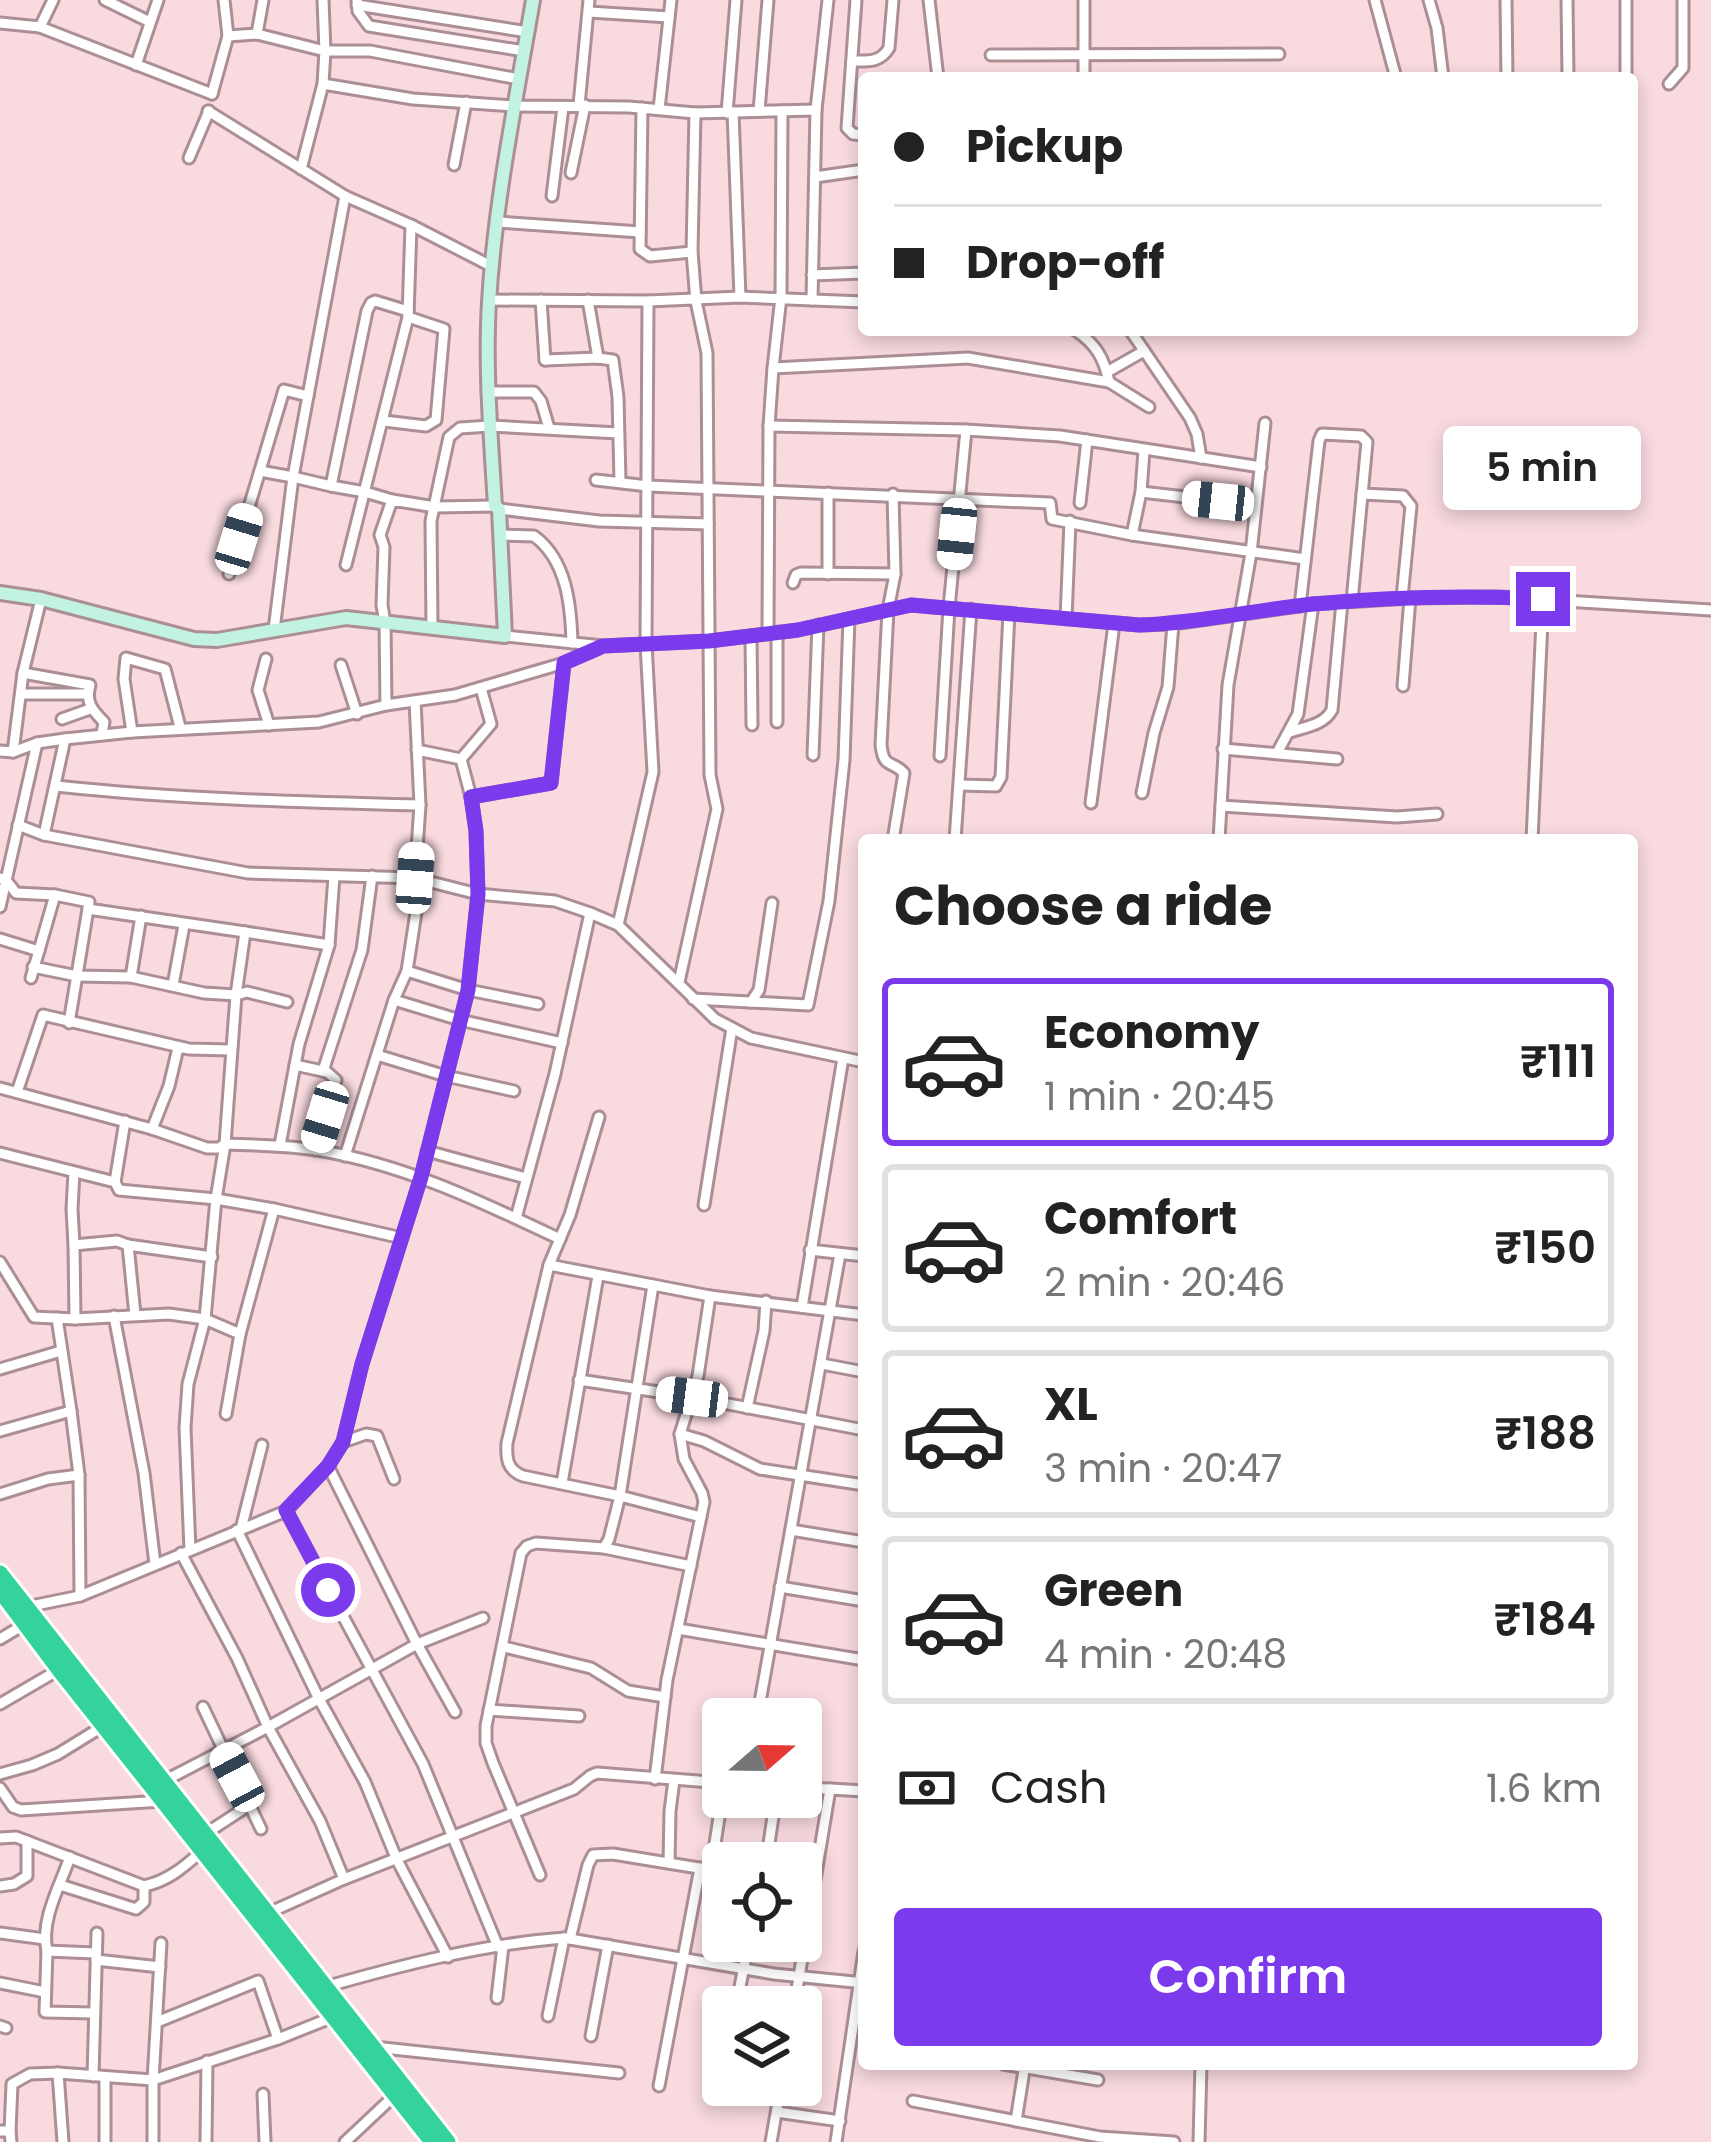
<!DOCTYPE html>
<html lang="en">
<head>
<meta charset="utf-8">
<style>
	:root { --surface:#fff; --page:#f6f6f6; --text:#222; --muted:#767676; --line:#e0e0e0; --accent:#7c3aed }
	body { margin:0; font-family:Poppins,sans-serif; background:var(--page); color:var(--text); height:100vh; display:flex; flex-direction:column; font-size:45px; white-space:nowrap }
	* { box-sizing:border-box; margin:0 }
	p { font-size:39px; color:var(--muted) }
	.icon { flex:none; width:66px; height:66px; fill:none; stroke:currentColor; stroke-width:2; stroke-linecap:round; stroke-linejoin:round }
	.map { position:relative; flex:1; overflow:hidden }
	.details { position:absolute; left:858px; top:834px; width:780px; height:1236px; display:flex; flex-direction:column; background:var(--surface); border-radius:12px; box-shadow:0 6px 18px #0003 }
	.details>* { flex:none }
	.guide { position:absolute; left:858px; top:72px; width:780px; height:264px; border-radius:12px; box-shadow:0 6px 18px #0003; display:grid; align-content:center; height:264px; padding:0 36px; background:var(--surface) }
	.needle { width:78px; rotate:70deg }
	.buttons { position:absolute; left:702px; top:1698px; display:grid; gap:24px }
	.buttons a { display:grid; place-items:center; width:120px; height:120px; border-radius:12px; background:var(--surface); box-shadow:0 6px 18px #0003; font-size:60px }
	.end { position:absolute; width:54px; height:54px; margin:-27px; border:15px solid #7c3aed; background:#fff; box-shadow:0 0 0 6px #fff }
	.from { border-radius:50% }
	.bubble { position:absolute; height:84px; border-radius:12px; background:var(--surface); box-shadow:0 6px 18px #0003; font-size:39px; font-weight:600; line-height:84px; text-align:center }
	.car { position:absolute; width:36px; height:72px; margin:-36px -18px; border-radius:15px; box-shadow:0 0 9px 3px #0007; background:linear-gradient(#fff 24%,#345 0 40%,#fff 0 76%,#345 0 86%,#fff 0) }
	.guide b { display:flex; align-items:center; gap:42px; height:114px; font-size:45px }
	.guide b+b { border-top:3px solid var(--line) }
	.guide i { width:30px; height:30px; background:var(--text) }
	ul { padding:0; list-style:none }
	li { display:flex; align-items:center; gap:36px; height:168px; margin:0 24px 18px; padding:0 12px; border:6px solid var(--line); border-radius:12px }
	li div { flex:1 }
	li b { display:block; font-size:45px }
	li em { font-style:normal; font-weight:600 }
	li.active { border-color:var(--accent) }
	li>.icon { width:108px; height:108px; stroke-width:1.5 }
	h2 { padding:0 36px; font-size:54px; line-height:144px }
	.pay { display:flex; align-items:center; gap:30px; height:132px; padding:0 36px; font-size:45px }
	.pay p { margin-inline-start:auto }
	.primary-button { display:flex; gap:24px; margin-top:auto; padding:24px 36px }
	.primary-button a { flex:1; height:138px; border-radius:12px; background:var(--accent); color:#fff; font-size:48px; font-weight:600; line-height:138px; text-align:center }
	.map>svg:first-child { display:block }
	.lines { fill:none; stroke-linecap:round; stroke-linejoin:round }
	.street-casing { stroke:#ab8f94; stroke-width:15 }
	.secondary-casing { stroke:#ab8f94; stroke-width:18 }
	.highway-casing { stroke:#fff; stroke-width:21 }
	.street { stroke:#fff; stroke-width:9 }
	.secondary { stroke:#c2f2e1; stroke-width:12 }
	.highway { stroke:#34d39b; stroke-width:15 }
	.route { stroke:#7c3aed; stroke-width:15 }
</style>
</head>
<body>
<div class="map">
<svg width="1711" height="2142" viewBox="0 0 1711 2142">
	<rect width="100%" height="100%" fill="#f8dadf"/>
	<g class="lines">
		<defs>
			<g id="street">
				<polyline points="105,0 150,22"/>
				<polyline points="323,0 325,51 370,51 519,79"/>
				<polyline points="357,0 358,11 369,26 524,51"/>
				<polyline points="856,0 847,128 853,134 864,135"/>
				<polyline points="929,0 938,78"/>
				<polyline points="1375,0 1396,78"/>
				<polyline points="1429,0 1437,28 1443,78"/>
				<polyline points="1506,0 1507,78"/>
				<polyline points="1567,0 1568,78"/>
				<polyline points="1626,0 1626,78"/>
				<polyline points="357,5 528,32"/>
				<polyline points="589,12 669,17"/>
				<polyline points="0,23 40,27 53,0"/>
				<polyline points="40,27 212,94"/>
				<polyline points="257,34 263,0"/>
				<polyline points="228,36 257,34 325,51 323,84 301,169"/>
				<polyline points="991,55 1279,54"/>
				<path d="M852 61C868 61 880 63 889 48L893 0"/>
				<polyline points="136,65 158,0"/>
				<polyline points="1084,78 1084,0"/>
				<polyline points="323,84 413,99 515,106 629,107 695,113 816,110 812,300"/>
				<polyline points="1669,84 1683,68 1683,0"/>
				<polyline points="212,94 228,36 224,0"/>
				<polyline points="579,105 589,0"/>
				<polyline points="642,108 640,249 650,256 692,252"/>
				<polyline points="659,109 671,0"/>
				<polyline points="816,110 828,0"/>
				<polyline points="208,111 345,196 411,225 493,267"/>
				<polyline points="759,111 768,0"/>
				<polyline points="733,112 740,297"/>
				<polyline points="727,113 736,0"/>
				<polyline points="189,158 209,111"/>
				<polyline points="454,165 466,102"/>
				<polyline points="571,173 585,105"/>
				<polyline points="815,177 864,170"/>
				<polyline points="552,196 563,107"/>
				<polyline points="498,222 640,232"/>
				<polyline points="812,275 864,273"/>
				<polyline points="489,300 648,301 740,297 864,302"/>
				<polyline points="541,300 545,360"/>
				<polyline points="588,300 598,358"/>
				<path d="M1075 330C1096 344 1104 358 1109 382"/>
				<polyline points="1130,330 1190,418 1197,434 1201,458"/>
				<polyline points="545,360 598,358 613,360 618,397 620,482"/>
				<polyline points="773,368 968,358 1109,382 1149,407"/>
				<polyline points="1107,372 1144,351"/>
				<polyline points="487,392 534,392 541,401 549,428"/>
				<polyline points="384,421 426,426 436,420 444,329 408,317"/>
				<polyline points="769,426 966,430 1060,436 1261,467"/>
				<polyline points="260,471 293,477 274,630"/>
				<polyline points="596,480 648,486 1050,503 1052,519 1132,535 1305,559"/>
				<polyline points="331,486 293,477 345,196"/>
				<polyline points="1141,492 1256,505"/>
				<polyline points="828,493 828,574"/>
				<path d="M893 494 895 574 888 610 881 745C884 770 891 759 904 773L893 840"/>
				<polyline points="1362,494 1403,496 1411,506 1402,598"/>
				<polyline points="392,500 365,492 331,486 367,311 371,303 375,301 408,311"/>
				<polyline points="1080,503 1087,440"/>
				<polyline points="499,509 599,521 708,524"/>
				<path d="M500 535 534 536C567 560 571 606 572 643"/>
				<polyline points="1132,535 1141,492 1144,450"/>
				<polyline points="346,565 408,317 411,225"/>
				<polyline points="229,574 284,390 308,396"/>
				<polyline points="793,583 796,575 801,573 895,574"/>
				<polyline points="1300,606 1319,441 1322,434 1361,436 1367,442 1352,601"/>
				<polyline points="1066,619 1070,521"/>
				<polyline points="432,628 431,521 449,437 460,428 490,426 618,433"/>
				<polyline points="777,632 777,722"/>
				<polyline points="768,633 769,426 773,368 781,297 782,111"/>
				<polyline points="505,636 603,646 709,641 798,630 911,605 1139,625 1173,624 1313,604 1410,598 1501,597 1711,610"/>
				<polyline points="751,636 752,725"/>
				<polyline points="266,659 258,690 269,725"/>
				<polyline points="341,665 357,714"/>
				<path d="M23 673 90 685C85 702 92 710 104 722L102 734"/>
				<polyline points="1403,686 1410,598"/>
				<polyline points="22,694 87,694"/>
				<polyline points="386,705 385,623 382,605 384,547 380,535 392,500 435,507 495,506"/>
				<polyline points="62,719 90,709"/>
				<polyline points="132,732 124,679 126,658 165,669 180,727"/>
				<path d="M1290 732C1305 727 1324 725 1332 710L1342 602"/>
				<polyline points="1223,749 1337,759"/>
				<polyline points="417,750 461,759"/>
				<polyline points="0,751 13,752 37,743 65,739 132,732 319,722 386,705 455,695 564,663 599,648"/>
				<polyline points="13,752 23,673 41,599"/>
				<polyline points="1277,753 1298,714 1313,604"/>
				<polyline points="813,755 818,625"/>
				<polyline points="940,756 949,608 966,430"/>
				<polyline points="960,785 996,786 1001,777 1009,613"/>
				<path d="M56 786C177 799 298 802 420 805"/>
				<polyline points="1142,793 1154,733 1168,687 1173,624"/>
				<polyline points="471,797 551,783 564,663"/>
				<polyline points="1091,803 1114,624"/>
				<polyline points="1221,806 1397,817 1437,814"/>
				<polyline points="18,825 44,835 248,873 415,878 420,805 415,701"/>
				<polyline points="44,835 65,739"/>
				<polyline points="955,840 971,609"/>
				<polyline points="1219,840 1228,685 1251,553 1265,423"/>
				<polyline points="1532,840 1543,599"/>
				<polyline points="0,878 6,880 16,893 55,895 89,902 88,909 245,932 236,995 225,1144 216,1199 205,1319 188,1384 185,1428 190,1550"/>
				<polyline points="415,878 478,894 555,901 590,913"/>
				<polyline points="421,880 407,971 468,990 538,1004"/>
				<polyline points="0,907 37,743"/>
				<polyline points="618,925 653,772 646,644 648,301"/>
				<polyline points="245,932 329,945"/>
				<polyline points="0,939 39,951"/>
				<polyline points="33,967 77,976 131,977 204,993 236,995 247,992 287,1002"/>
				<polyline points="131,977 141,916"/>
				<polyline points="31,978 55,895"/>
				<polyline points="679,982 717,809 710,775 707,353 696,301 692,252 695,113"/>
				<polyline points="173,985 184,925"/>
				<polyline points="693,999 808,1005 829,901 844,760 849,619"/>
				<polyline points="394,1000 460,1020 562,1043"/>
				<polyline points="751,1002 759,990 772,903"/>
				<polyline points="69,1023 88,909"/>
				<polyline points="377,1055 446,1076 514,1091"/>
				<polyline points="295,1065 327,1072 336,1080 315,1150"/>
				<polyline points="323,1071 362,950 372,876"/>
				<path d="M0 1088 152 1129 207 1148H219L225 1144C256 1145 286 1145 317 1150 403 1164 482 1202 560 1239"/>
				<polyline points="17,1092 43,1015 189,1049 231,1050"/>
				<path d="M599 1117 570 1215 549 1265 507 1443C506 1458 507 1470 523 1476L620 1496 701 1517"/>
				<polyline points="152,1129 169,1086 178,1048 183,1048"/>
				<polyline points="280,1145 299,1044 329,945 334,876"/>
				<polyline points="427,1151 526,1178"/>
				<polyline points="0,1153 115,1182 119,1190 216,1199 274,1209 402,1238"/>
				<polyline points="345,1156 394,1000 407,971"/>
				<polyline points="74,1172 72,1209 74,1245"/>
				<polyline points="115,1182 125,1121"/>
				<polyline points="704,1205 732,1028"/>
				<polyline points="516,1218 555,1074 590,913 618,925 715,1019 751,1038 864,1062"/>
				<polyline points="128,1245 212,1257"/>
				<polyline points="810,1250 864,1256"/>
				<polyline points="0,1262 34,1317 75,1319 169,1314 205,1319 240,1334"/>
				<polyline points="549,1265 653,1285"/>
				<polyline points="802,1307 843,1058"/>
				<polyline points="114,1316 144,1473 155,1564"/>
				<polyline points="75,1319 74,1245 117,1241 128,1245 135,1315"/>
				<polyline points="822,1364 864,1372"/>
				<polyline points="0,1369 61,1351"/>
				<polyline points="579,1380 692,1397 864,1430"/>
				<polyline points="747,1408 764,1331 766,1301"/>
				<polyline points="71,1411 79,1475 80,1596"/>
				<polyline points="226,1414 240,1334 274,1209"/>
				<polyline points="0,1431 71,1411 57,1318"/>
				<polyline points="680,1434 704,1441 760,1469 864,1485"/>
				<polyline points="343,1442 366,1434 377,1436 394,1479"/>
				<polyline points="328,1466 417,1644 455,1712"/>
				<polyline points="562,1483 598,1276"/>
				<polyline points="0,1494 48,1479 79,1475"/>
				<polyline points="286,1511 423,1764 498,1947"/>
				<polyline points="241,1529 262,1445"/>
				<polyline points="237,1530 318,1697 365,1782 397,1860 448,1957"/>
				<polyline points="791,1530 864,1542"/>
				<polyline points="604,1548 691,1566"/>
				<polyline points="181,1553 237,1658 268,1727 320,1821 344,1879"/>
				<polyline points="780,1587 864,1601"/>
				<polyline points="26,1607 80,1596 286,1511 328,1466 343,1442 362,1364 421,1177 468,990 478,894 476,831 471,797 461,759 491,724 481,688"/>
				<polyline points="678,1629 864,1660"/>
				<polyline points="0,1639 25,1624"/>
				<polyline points="504,1647 591,1668 628,1691 665,1697"/>
				<polyline points="0,1704 60,1669"/>
				<polyline points="203,1707 261,1829"/>
				<polyline points="489,1710 579,1716"/>
				<polyline points="757,1719 840,1254"/>
				<polyline points="0,1774 32,1765 58,1754 105,1725"/>
				<polyline points="655,1779 667,1680 704,1502 702,1493 684,1459 680,1434 698,1376 710,1296"/>
				<polyline points="162,1782 268,1727 417,1644 483,1618"/>
				<polyline points="0,1788 13,1807 21,1810 162,1801"/>
				<polyline points="801,1788 830,1789"/>
				<polyline points="205,1834 251,1804"/>
				<path d="M0 1838 16 1837 144 1886C168 1881 184 1867 202 1851"/>
				<polyline points="669,1863 670,1811 674,1780"/>
				<polyline points="766,1863 776,1797"/>
				<polyline points="711,1870 723,1791"/>
				<polyline points="540,1875 493,1763 486,1743 486,1726 521,1553 527,1546 536,1543 604,1548 609,1539 620,1496 653,1285 710,1296 864,1315"/>
				<polyline points="60,1885 136,1909 144,1902 144,1886"/>
				<polyline points="0,1886 14,1884 27,1876 27,1841"/>
				<polyline points="266,1914 344,1879 574,1789 590,1776 597,1773 723,1783"/>
				<polyline points="0,1933 45,1939"/>
				<polyline points="570,1939 588,1865 593,1855 613,1854 723,1872"/>
				<path d="M47 1951C40 1920 60 1886 70 1857"/>
				<polyline points="96,1960 160,1967"/>
				<polyline points="0,1983 45,1992"/>
				<path d="M325 1987C402 1965 484 1944 564 1938L774 1974 864 1983"/>
				<polyline points="497,1998 503,1946"/>
				<polyline points="736,2007 749,1941"/>
				<polyline points="794,2007 830,1789 864,1791"/>
				<polyline points="94,2013 45,2012 47,1951 95,1953"/>
				<polyline points="548,2016 564,1938"/>
				<polyline points="157,2022 258,1981 278,2039"/>
				<polyline points="0,2026 6,2028"/>
				<polyline points="591,2036 608,1945"/>
				<polyline points="374,2047 619,2073"/>
				<polyline points="1003,2064 1098,2080"/>
				<polyline points="93,2076 97,1933"/>
				<polyline points="659,2086 700,1868"/>
				<polyline points="263,2094 265,2142"/>
				<polyline points="721,2097 723,2083"/>
				<polyline points="913,2101 1100,2137 1174,2142"/>
				<polyline points="777,2112 840,2121"/>
				<polyline points="1016,2121 1025,2064"/>
				<polyline points="0,2131 10,2131 11,2142"/>
				<polyline points="10,2131 12,2084 30,2074 58,2073"/>
				<polyline points="63,2142 58,2073 153,2080 161,1943"/>
				<polyline points="105,2142 105,2078"/>
				<polyline points="153,2142 153,2080 278,2039 333,2017"/>
				<polyline points="206,2142 207,2061"/>
				<polyline points="345,2142 395,2095"/>
				<polyline points="771,2142 781,2085"/>
				<polyline points="836,2142 864,1951"/>
				<polyline points="1199,2142 1201,2064"/>
			</g>
			<path id="secondary" d="M0 593 41 599 194 639 217 640 346 618 505 636 499 509 495 506C491 438 485 370 489 302 495 201 516 100 533 0"/>
			<g id="highway">
				<polyline points="0,1573 448,2142"/>
				<polyline points="0,1591 59,1670 432,2142"/>
			</g>
		</defs>
		<use href="#street" class="street-casing"/>
		<use href="#secondary" class="secondary-casing"/>
		<use href="#highway" class="highway-casing"/>
		<use href="#street" class="street"/>
		<use href="#secondary" class="secondary"/>
		<use href="#highway" class="highway"/>
	</g>
	<g class="lines">
		<path class="route" d="M328 1590 286 1510 328 1466 343 1442 362 1364 421 1177 468 990 478 894 476 831 471 797 551 783 564 663 603 646 709 641 798 630 911 605 1139 625C1198 623 1255 610 1313 604 1389 597 1466 595 1543 599"/>
	</g>
</svg>
<div class="buttons">
<a><svg class="needle" viewBox="-14 -14 28 28"><path d="M0-13l5 13h-10z" fill="#e53935"/><path d="M0 13l5-13h-10z" fill="#767676"/></svg></a>
<a><svg class="icon" aria-label="locate" viewBox="0 0 24 24"><circle cx="12" cy="12" r="6"/><path d="M12 2v4M12 18v4M2 12h4M18 12h4"/></svg></a>
<a><svg class="icon" aria-label="layers" viewBox="0 0 24 24"><path d="M12 4l9 5-9 5-9-5zM3 14l9 5 9-5"/></svg></a>
</div>
<i class="end from" style="left:328px;top:1590px"></i>
<i class="end" style="left:1543px;top:599px"></i>
<div class="bubble" style="left:1443px;top:426px;width:198px">5 min</div>
<i class="car" style="left:1218px;top:501px;rotate:276deg"></i>
<i class="car" style="left:957px;top:534px;rotate:186deg"></i>
<i class="car" style="left:239px;top:539px;rotate:17deg"></i>
<i class="car" style="left:415px;top:878px;rotate:4deg"></i>
<i class="car" style="left:325px;top:1117px;rotate:197deg"></i>
<i class="car" style="left:692px;top:1397px;rotate:277deg"></i>
<i class="car" style="left:237px;top:1777px;rotate:332deg"></i>
<div class="guide">
<b><i class="from"></i>Pickup</b>
<b><i></i>Drop-off</b>
</div>
<section class="details">
<h2>Choose a ride</h2>
<ul>
<li class="active"><svg class="icon" aria-label="car" viewBox="0 0 24 24"><path d="M5 17H2v-5l4-1 3-4h7l3 4 3 1v5h-3M9 17h6M6 11h13"/><circle cx="7" cy="17" r="2"/><circle cx="17" cy="17" r="2"/></svg><div><b>Economy</b><p>1 min · 20:45</p></div><em>₹111</em></li>
<li><svg class="icon" aria-label="car" viewBox="0 0 24 24"><path d="M5 17H2v-5l4-1 3-4h7l3 4 3 1v5h-3M9 17h6M6 11h13"/><circle cx="7" cy="17" r="2"/><circle cx="17" cy="17" r="2"/></svg><div><b>Comfort</b><p>2 min · 20:46</p></div><em>₹150</em></li>
<li><svg class="icon" aria-label="car" viewBox="0 0 24 24"><path d="M5 17H2v-5l4-1 3-4h7l3 4 3 1v5h-3M9 17h6M6 11h13"/><circle cx="7" cy="17" r="2"/><circle cx="17" cy="17" r="2"/></svg><div><b>XL</b><p>3 min · 20:47</p></div><em>₹188</em></li>
<li><svg class="icon" aria-label="car" viewBox="0 0 24 24"><path d="M5 17H2v-5l4-1 3-4h7l3 4 3 1v5h-3M9 17h6M6 11h13"/><circle cx="7" cy="17" r="2"/><circle cx="17" cy="17" r="2"/></svg><div><b>Green</b><p>4 min · 20:48</p></div><em>₹184</em></li>
</ul>
<div class="pay"><svg class="icon" aria-label="cash" viewBox="0 0 24 24"><path d="M3 7h18v10H3z"/><circle cx="12" cy="12" r="2"/></svg>Cash<p>1.6 km</p></div>
<div class="primary-button"><a>Confirm</a></div>
</section>
</div>
</body>
</html>
